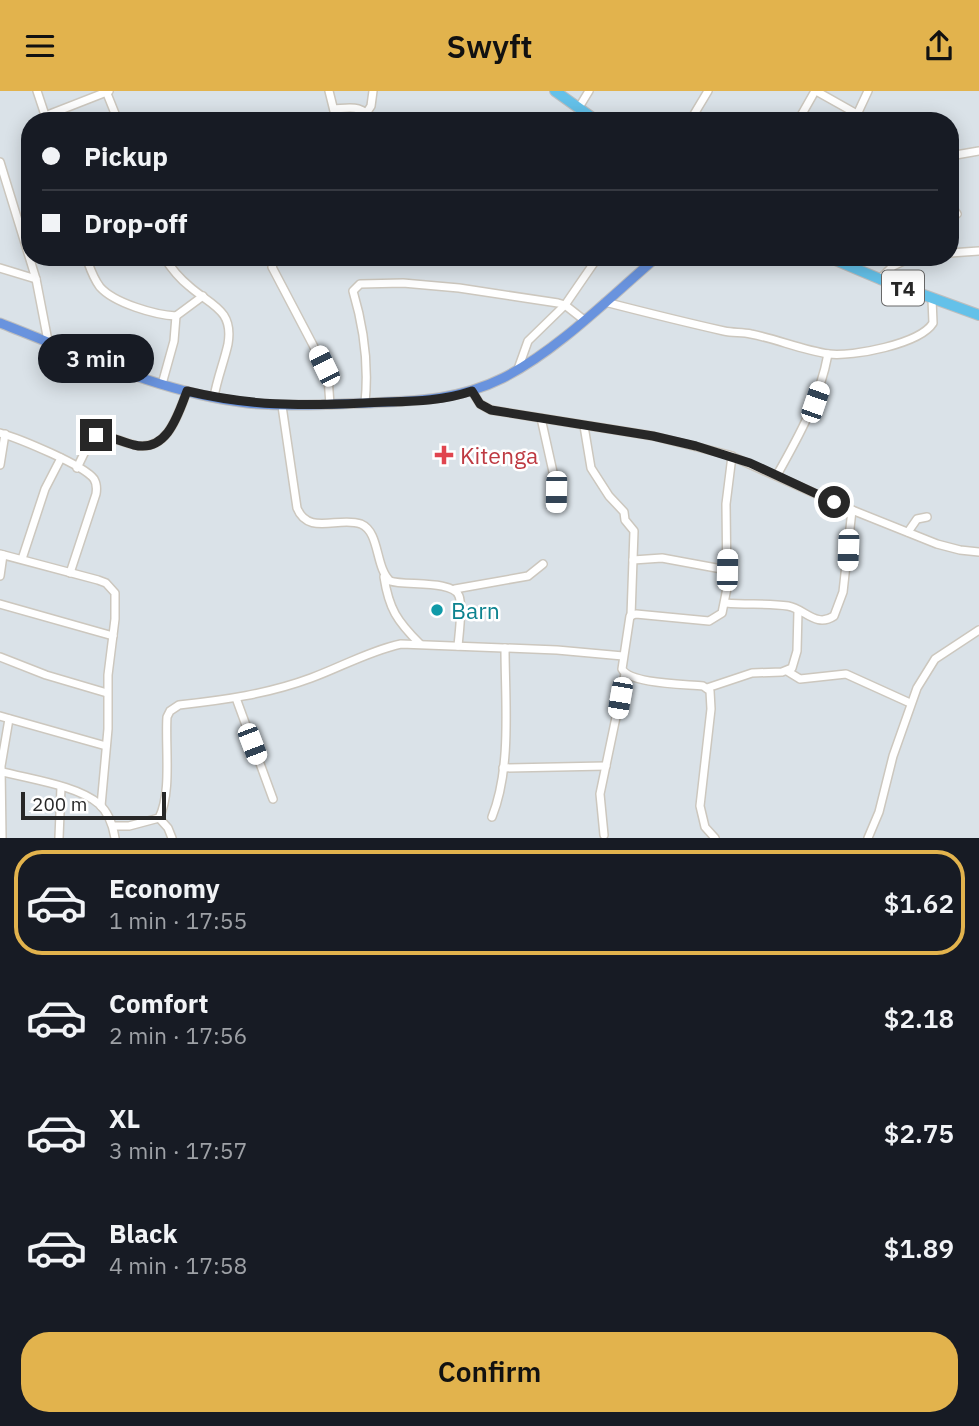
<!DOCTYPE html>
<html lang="en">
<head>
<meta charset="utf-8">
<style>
	:root { --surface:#171b24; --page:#242831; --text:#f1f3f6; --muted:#9ea1a6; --line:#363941; --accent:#e2b34d }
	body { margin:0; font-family:"IBM Plex Sans",sans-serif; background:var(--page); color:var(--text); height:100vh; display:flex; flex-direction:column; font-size:26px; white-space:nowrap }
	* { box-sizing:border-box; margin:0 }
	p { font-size:23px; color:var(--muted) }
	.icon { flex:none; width:38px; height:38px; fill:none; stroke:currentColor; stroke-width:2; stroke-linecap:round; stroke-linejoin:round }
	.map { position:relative; height:747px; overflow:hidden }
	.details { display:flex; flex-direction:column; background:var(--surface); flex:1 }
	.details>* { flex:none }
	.banner { position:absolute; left:21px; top:21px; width:938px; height:154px; border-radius:28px; box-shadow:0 4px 18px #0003; display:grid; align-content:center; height:154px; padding:0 21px; background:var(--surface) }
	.scale { position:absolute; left:21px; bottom:18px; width:145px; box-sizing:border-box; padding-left:7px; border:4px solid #272727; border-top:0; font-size:19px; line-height:24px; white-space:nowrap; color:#272727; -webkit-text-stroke:5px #fff; paint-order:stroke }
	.end { position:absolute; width:32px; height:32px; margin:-16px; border:9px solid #272727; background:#fff; box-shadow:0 0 0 4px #fff }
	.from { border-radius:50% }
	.bubble { position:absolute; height:49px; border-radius:24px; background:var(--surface); box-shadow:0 4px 18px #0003; font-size:23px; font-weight:600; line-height:49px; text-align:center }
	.car { position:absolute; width:21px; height:42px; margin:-21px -10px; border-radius:9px; box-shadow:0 0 5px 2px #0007; background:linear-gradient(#fff 24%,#345 0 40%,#fff 0 76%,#345 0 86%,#fff 0) }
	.banner b { display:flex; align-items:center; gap:24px; height:66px; font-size:26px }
	.banner b+b { border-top:2px solid var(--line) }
	.banner i { width:18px; height:18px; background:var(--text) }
	ul { padding:12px 0 0; list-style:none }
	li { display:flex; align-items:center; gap:21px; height:105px; margin:0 14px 10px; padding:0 7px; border:4px solid transparent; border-radius:28px }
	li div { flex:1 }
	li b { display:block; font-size:26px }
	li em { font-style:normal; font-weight:600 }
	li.on { border-color:var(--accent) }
	li>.icon { width:63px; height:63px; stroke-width:1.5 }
	.cta { display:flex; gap:14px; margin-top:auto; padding:14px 21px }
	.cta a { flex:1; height:80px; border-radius:28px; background:var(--accent); color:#111; font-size:28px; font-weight:600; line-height:80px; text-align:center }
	header { display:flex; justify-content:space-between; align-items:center; height:91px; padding:0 21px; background:var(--accent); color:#111; font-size:32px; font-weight:600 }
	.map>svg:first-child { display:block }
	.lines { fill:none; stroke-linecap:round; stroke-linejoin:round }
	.minor-casing { stroke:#ccc7be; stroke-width:10 }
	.major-casing { stroke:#bebebe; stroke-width:11 }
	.highway-casing { stroke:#bebebe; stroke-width:12 }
	.minor { stroke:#fff; stroke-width:7 }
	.major { stroke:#6993de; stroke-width:9 }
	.highway { stroke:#64c1e9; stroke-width:10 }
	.route { stroke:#272727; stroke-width:9 }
	.health-dot { fill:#e0444e; stroke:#fff; stroke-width:2.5 }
	.culture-dot { fill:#0f9aa8; stroke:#fff; stroke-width:2.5 }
	.labels { text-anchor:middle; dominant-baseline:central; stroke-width:5; stroke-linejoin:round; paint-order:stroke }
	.shield { fill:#fff; stroke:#686868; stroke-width:2 }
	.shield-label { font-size:21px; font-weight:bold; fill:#272727 }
	.health-label { font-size:23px; fill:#be3a42; stroke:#fff; text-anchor:start }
	.culture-label { font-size:23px; fill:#0d838f; stroke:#fff; text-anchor:start }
</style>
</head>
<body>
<header><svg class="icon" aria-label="menu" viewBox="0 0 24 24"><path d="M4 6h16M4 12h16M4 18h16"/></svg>Swyft<svg class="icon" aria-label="share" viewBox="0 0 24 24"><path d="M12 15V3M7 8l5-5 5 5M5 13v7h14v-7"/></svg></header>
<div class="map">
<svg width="979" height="747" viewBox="0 0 979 747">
	<rect width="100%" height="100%" fill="#dae2e8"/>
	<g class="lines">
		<defs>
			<g id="minor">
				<polyline points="37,0 47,30"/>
				<polyline points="106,0 118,30"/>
				<polyline points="329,0 335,24 331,30"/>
				<polyline points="816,0 857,23"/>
				<path d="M334 18C350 17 363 13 372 30"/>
				<polyline points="578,18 589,0"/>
				<polyline points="367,21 371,15 373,0"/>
				<polyline points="45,25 109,0"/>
				<polyline points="690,30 708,0"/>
				<polyline points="798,30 815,0"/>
				<polyline points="854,30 868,0"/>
				<polyline points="950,65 979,60"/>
				<polyline points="0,71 36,188 48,250"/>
				<polyline points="950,113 957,123"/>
				<polyline points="950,162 979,160"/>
				<path d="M86 166C90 177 93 187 100 196 114 212 155 224 176 225L203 205"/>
				<path d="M164 166C171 177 179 187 189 195 210 214 234 218 228 253 224 271 217 288 214 306"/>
				<polyline points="276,166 272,176 324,275 328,286 330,314"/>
				<polyline points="0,177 36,188"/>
				<polyline points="880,188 893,175 912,166"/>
				<path d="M605 211C644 221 684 231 724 240 733 242 742 241 751 243 777 248 802 259 829 263 852 266 920 253 933 232L932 208"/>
				<polyline points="518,278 528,250 565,214 598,166"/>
				<polyline points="162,293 174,250 176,225"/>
				<polyline points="472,300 480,313 491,319 653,345 729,364 852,419 937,453 960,459 979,461"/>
				<path d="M365 312C369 273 364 237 353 200L360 193 403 192 459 197 558 212 565 214 584 229"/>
				<path d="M282 315 297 417C308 445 339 425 361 433 380 441 375 476 390 490 405 495 453 489 459 505 463 515 459 543 458 555"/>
				<polyline points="541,327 555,390 556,417"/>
				<polyline points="584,335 591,377 609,405 624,421 625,429 634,440 631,525"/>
				<path d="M0 342C18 347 84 374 94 388 97 393 97 397 96 403L70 482"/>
				<polyline points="0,374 5,343"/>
				<path d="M77 377 90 350 96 344C109 344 121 351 134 354 167 362 178 324 187 300"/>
				<path d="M777 384C799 345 820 307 828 263"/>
				<polyline points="908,441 917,428 927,426"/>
				<polyline points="0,463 98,489 106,492 115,502 115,528 108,584 108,638 101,715"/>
				<polyline points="22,468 45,398 61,367"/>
				<polyline points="633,469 662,467 727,479"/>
				<polyline points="0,485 3,464"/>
				<path d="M384 486C389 518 397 530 420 553"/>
				<polyline points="455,498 528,485 543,473"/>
				<path d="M726 512C746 514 768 512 788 515 805 518 816 537 834 525L843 501 852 419"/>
				<polyline points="0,513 113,545"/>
				<polyline points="0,566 46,584 107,602"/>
				<polyline points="787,580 800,588 846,583 910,612"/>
				<polyline points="707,597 752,582 782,581 792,577 797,560 798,520"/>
				<polyline points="236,607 273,708"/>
				<polyline points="0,625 106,655"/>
				<polyline points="503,677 606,675"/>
				<path d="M0 680C28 688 77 694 99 713 108 721 113 735 115 747"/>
				<path d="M492 726C512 676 505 609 505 557"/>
				<polyline points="159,727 168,737 172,747"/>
				<path d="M113 735H129L159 727C172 702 165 655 167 626L170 620 179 614C224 609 268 603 311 587 341 576 369 560 401 553L557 559 623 565"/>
				<polyline points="604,744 600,703 625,583"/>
				<polyline points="2,747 1,675 9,628"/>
				<polyline points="59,747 61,696"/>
				<path d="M715 747 705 736 700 715 711 618 710 600 703 595C685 593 630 593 622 578L630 525 636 523 709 530 722 522 727 497 726 413 732 365"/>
				<polyline points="868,747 879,721 893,665 917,597 935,568 979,539"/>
			</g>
			<path id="major" d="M0 232C80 263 161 302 247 312 288 316 327 313 368 312 416 310 459 309 503 287 558 259 609 207 657 166"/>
			<g id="highway">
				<polyline points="555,0 597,30"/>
				<polyline points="828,166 880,188 979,224"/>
			</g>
		</defs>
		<use href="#minor" class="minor-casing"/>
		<use href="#major" class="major-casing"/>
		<use href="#highway" class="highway-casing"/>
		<use href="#minor" class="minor"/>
		<use href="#major" class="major"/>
		<use href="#highway" class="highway"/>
	</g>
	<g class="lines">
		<path class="route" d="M96 344C109 344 121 351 134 354 167 362 178 324 187 300 250 315 300 315 364 312 401 310 437 312 472 300L480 313 491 319 653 345 696 355 750 372 834 411"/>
	</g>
	<path class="health-dot" d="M440.5 353.5h7v7h7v7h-7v7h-7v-7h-7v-7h7z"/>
	<circle class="culture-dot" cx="437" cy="519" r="7"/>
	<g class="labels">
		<rect class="shield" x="882" y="179.5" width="42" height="35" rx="5"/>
		<g class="shield-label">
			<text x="903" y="197">T4</text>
		</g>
		<g class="health-label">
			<text x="460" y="364">Kitenga</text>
		</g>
		<g class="culture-label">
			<text x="451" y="519">Barn</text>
		</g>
	</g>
</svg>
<div class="scale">200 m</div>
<i class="end from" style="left:834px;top:411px"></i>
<i class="end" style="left:96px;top:344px"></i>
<div class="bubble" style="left:38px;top:243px;width:116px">3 min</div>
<i class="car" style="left:324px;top:275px;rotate:334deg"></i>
<i class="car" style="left:815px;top:311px;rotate:19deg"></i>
<i class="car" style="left:556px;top:401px;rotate:181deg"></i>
<i class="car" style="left:848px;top:459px;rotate:182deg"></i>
<i class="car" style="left:727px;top:479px;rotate:1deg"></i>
<i class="car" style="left:620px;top:607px;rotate:190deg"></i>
<i class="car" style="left:252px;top:653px;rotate:159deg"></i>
<div class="banner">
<b><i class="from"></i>Pickup</b>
<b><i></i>Drop-off</b>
</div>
</div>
<section class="details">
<ul>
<li class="on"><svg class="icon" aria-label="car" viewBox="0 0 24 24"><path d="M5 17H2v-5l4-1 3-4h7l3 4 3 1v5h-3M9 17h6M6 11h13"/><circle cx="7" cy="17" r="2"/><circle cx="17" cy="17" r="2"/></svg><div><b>Economy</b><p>1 min · 17:55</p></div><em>$1.62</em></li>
<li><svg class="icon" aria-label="car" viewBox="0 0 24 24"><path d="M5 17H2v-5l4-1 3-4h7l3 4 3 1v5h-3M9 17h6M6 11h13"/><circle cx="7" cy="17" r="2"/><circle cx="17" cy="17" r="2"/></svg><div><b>Comfort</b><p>2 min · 17:56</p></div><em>$2.18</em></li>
<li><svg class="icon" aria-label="car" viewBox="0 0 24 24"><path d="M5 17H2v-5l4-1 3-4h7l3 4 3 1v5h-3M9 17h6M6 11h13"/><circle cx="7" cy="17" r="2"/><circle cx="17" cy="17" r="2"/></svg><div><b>XL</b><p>3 min · 17:57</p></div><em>$2.75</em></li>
<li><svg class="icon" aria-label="car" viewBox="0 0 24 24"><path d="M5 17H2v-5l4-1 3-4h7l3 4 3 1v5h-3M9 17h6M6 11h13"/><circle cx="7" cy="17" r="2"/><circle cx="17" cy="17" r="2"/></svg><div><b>Black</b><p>4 min · 17:58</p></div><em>$1.89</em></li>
</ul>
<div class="cta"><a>Confirm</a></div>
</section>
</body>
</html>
